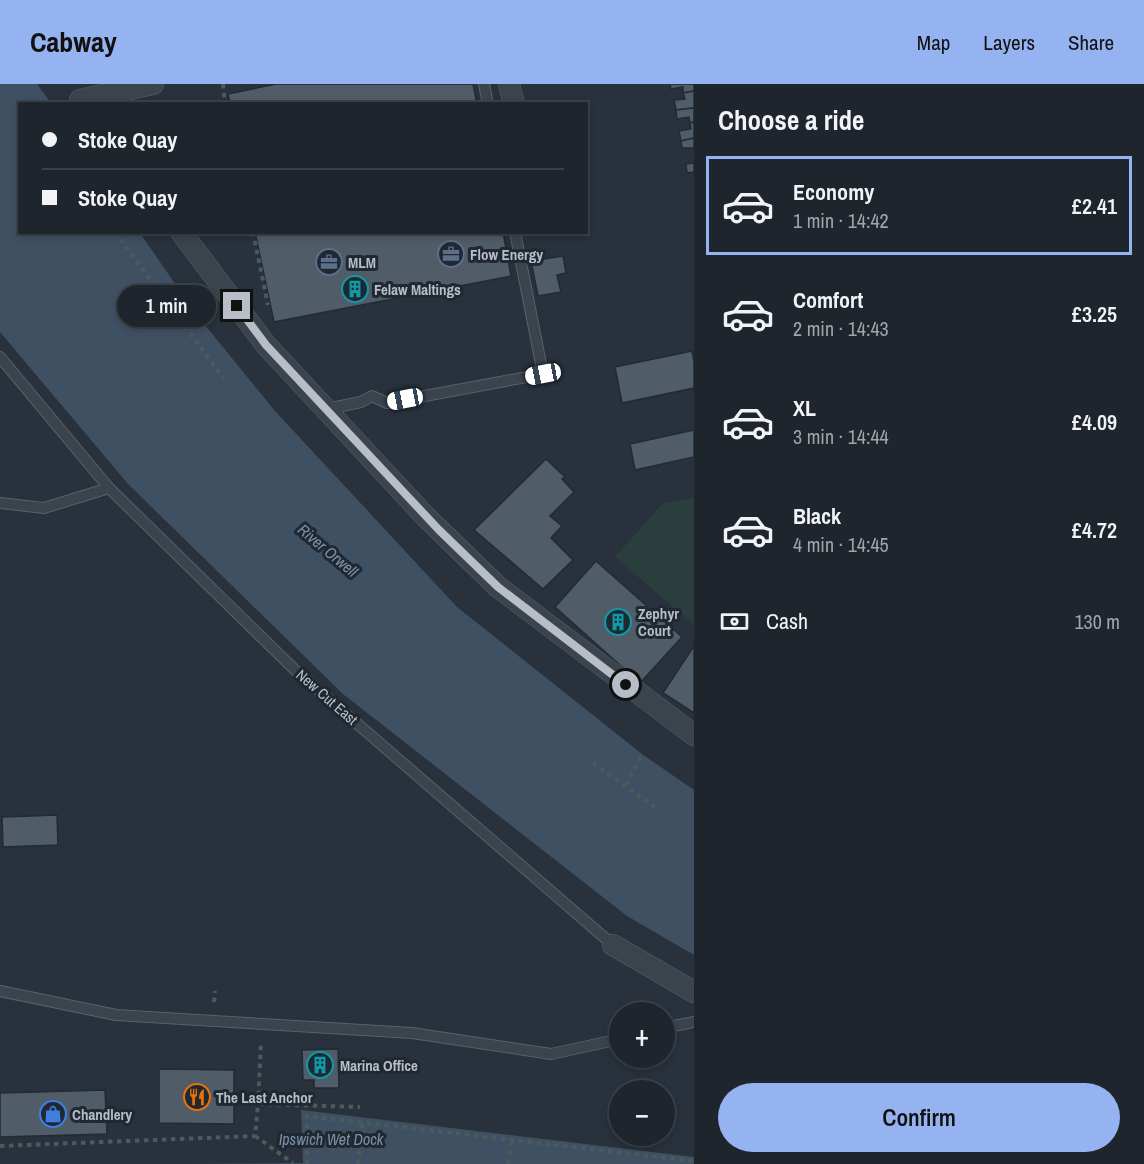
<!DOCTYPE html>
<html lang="en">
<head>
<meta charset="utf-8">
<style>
	:root { --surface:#1e252d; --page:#262d35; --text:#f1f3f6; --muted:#a1a5aa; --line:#3c4249; --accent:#95b2f1 }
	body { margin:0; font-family:"Archivo Narrow",sans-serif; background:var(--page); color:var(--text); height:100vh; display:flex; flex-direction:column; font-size:22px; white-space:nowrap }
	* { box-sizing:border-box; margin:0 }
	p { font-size:20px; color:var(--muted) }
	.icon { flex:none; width:33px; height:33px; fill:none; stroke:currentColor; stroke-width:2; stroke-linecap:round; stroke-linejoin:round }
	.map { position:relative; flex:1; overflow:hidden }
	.panel { display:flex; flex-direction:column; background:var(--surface); width:450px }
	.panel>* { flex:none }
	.banner { position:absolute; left:18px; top:18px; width:570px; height:132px; border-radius:0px; box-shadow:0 3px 9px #0003,0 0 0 2px var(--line); display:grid; align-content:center; height:132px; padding:0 24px; background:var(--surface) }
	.buttons { position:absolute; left:609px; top:918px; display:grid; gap:12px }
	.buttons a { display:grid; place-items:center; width:66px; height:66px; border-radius:50%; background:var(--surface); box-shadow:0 3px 9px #0003,0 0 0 2px var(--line); font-size:30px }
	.end { position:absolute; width:27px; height:27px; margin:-14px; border:8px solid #b7bec7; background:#111; box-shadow:0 0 0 3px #111 }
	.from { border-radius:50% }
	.bubble { position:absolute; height:42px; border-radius:21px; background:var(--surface); box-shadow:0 3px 9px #0003,0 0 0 2px var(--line); font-size:20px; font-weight:600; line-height:42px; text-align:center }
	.car { position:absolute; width:18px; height:36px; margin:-18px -9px; border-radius:8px; box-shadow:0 0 4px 2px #0007; background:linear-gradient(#fff 24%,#345 0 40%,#fff 0 76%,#345 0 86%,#fff 0) }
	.banner b { display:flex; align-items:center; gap:21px; height:57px; font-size:22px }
	.banner b+b { border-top:2px solid var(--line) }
	.banner i { width:15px; height:15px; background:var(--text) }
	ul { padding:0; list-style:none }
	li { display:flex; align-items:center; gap:18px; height:99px; margin:0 12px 9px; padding:0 12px; border:3px solid transparent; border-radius:0px }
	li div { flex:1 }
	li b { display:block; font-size:22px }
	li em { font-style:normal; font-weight:600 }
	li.selected { border-color:var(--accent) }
	li>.icon { width:54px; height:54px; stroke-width:1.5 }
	h2 { padding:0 24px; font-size:27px; line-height:72px }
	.pay { display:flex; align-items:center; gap:15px; height:66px; padding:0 24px; font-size:22px }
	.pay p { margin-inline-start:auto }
	.action { display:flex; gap:12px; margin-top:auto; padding:12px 24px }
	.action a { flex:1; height:69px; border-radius:36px; background:var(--accent); color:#111; font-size:24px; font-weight:600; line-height:69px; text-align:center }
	header { display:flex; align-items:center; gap:36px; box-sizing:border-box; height:84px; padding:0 30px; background:var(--accent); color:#111 }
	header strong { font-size:28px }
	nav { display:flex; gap:33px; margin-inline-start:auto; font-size:21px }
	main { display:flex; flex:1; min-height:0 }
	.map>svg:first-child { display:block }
	.green { fill:#2b3e3e }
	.water { fill:#405063 }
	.building { fill:#505c67; stroke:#222a33; stroke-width:1.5 }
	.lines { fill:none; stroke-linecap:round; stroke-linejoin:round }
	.lane-casing { stroke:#59616a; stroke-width:12 }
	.street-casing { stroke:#59616a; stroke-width:22 }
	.path { stroke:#495b5c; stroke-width:4; stroke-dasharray:4.5 4.5; stroke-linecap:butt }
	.lane { stroke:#3b434c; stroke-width:10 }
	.street { stroke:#3b434c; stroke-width:21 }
	.route { stroke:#b7bec7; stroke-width:8 }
	.labels { text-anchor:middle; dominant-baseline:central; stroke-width:6; stroke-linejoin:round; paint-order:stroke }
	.poi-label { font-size:15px; font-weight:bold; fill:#b7bec7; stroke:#202831; text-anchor:start }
	.street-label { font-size:15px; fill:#b7bec7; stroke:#202831 }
	.water-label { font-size:16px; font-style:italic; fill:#7c90a7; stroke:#202831 }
</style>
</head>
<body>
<header>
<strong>Cabway</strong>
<nav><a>Map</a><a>Layers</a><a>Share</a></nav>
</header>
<main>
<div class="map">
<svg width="694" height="1080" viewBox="0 0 694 1080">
	<rect width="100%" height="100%" fill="#28313c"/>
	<polygon class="green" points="694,414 694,540 693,540 615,473 663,419"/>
	<g class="water">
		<polygon points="0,0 37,0 51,19 20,20 20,148 140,149 196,230 275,327 457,523 642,670 694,706 694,871 627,832 343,610 128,400 0,248"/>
		<polygon points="301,1026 694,1073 694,1080 186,1080 303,1079"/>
	</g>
	<g class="building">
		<polygon points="276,0 473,0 477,20 230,20 228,10"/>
		<polygon points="670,0 694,0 694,7 683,9 683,3 671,5"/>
		<polygon points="694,7 694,24 676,26 674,16 685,15 683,9"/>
		<polygon points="694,24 694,38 690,39 689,33 677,35 676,26"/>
		<polygon points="694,38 694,54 681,57 679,47 691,45 690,39"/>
		<polygon points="694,54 694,64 682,64 681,57"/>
		<polygon points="694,79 694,88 687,89 686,80"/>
		<polygon points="255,148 503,148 511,192 274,238"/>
		<polygon points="563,172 566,189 557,191 561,208 538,212 531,177"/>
		<polygon points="692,267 694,278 694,304 622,319 615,283"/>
		<polygon points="694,346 694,373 635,386 630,360"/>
		<polygon points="546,375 565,393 562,395 574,408 550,432 562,442 551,454 573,476 543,505 474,446"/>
		<polygon points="596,477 682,553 640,599 555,523"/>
		<polygon points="694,562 694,629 663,609"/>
		<polygon points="57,731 58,761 3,763 2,733"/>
		<polygon points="338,965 339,1004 314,1004 314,996 303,996 302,966"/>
		<polygon points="159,985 234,986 234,1040 159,1039"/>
		<polygon points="105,1006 107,1050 0,1053 0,1009"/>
	</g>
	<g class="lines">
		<defs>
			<g id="lane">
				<polyline points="484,0 488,20"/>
				<polyline points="0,273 109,404 294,585 613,861"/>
				<polyline points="326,325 361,318 372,312 387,319 543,290 515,148"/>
				<polyline points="0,419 44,424 109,404"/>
				<polyline points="0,907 116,931 412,949 551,970 620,955"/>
				<polyline points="664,944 694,938"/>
			</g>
			<g id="street">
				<polyline points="509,0 514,20"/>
				<polyline points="80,16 153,0"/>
				<polyline points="181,148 266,261 425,432 498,503 694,651"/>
				<polyline points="613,861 694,908"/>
			</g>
		</defs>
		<use href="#lane" class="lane-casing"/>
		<use href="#street" class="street-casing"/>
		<g class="path">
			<polyline points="223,0 225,20"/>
			<polyline points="115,148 224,295"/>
			<polyline points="253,148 268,221"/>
			<polyline points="593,679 655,723"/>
			<polyline points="626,701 642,670"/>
			<polyline points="214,918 215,907"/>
			<polyline points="258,1020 261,958"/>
			<polyline points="255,1052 293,1079"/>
			<polyline points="0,1062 255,1052 258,1020 360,1023"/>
			<polyline points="307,1080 307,1032 694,1077"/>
			<polyline points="358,1080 363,1039"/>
			<polyline points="508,1080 512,1056"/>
		</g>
		<use href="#lane" class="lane"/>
		<use href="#street" class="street"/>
	</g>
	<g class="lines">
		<polyline class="route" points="237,222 266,261 439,446 498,503 626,601"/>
	</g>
	<defs>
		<symbol id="office-ring" viewBox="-11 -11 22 22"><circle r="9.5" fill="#202831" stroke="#5c6f8a" stroke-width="1.5"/><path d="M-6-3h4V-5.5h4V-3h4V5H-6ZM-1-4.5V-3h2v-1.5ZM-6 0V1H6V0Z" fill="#5c6f8a"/></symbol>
		<symbol id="building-ring" viewBox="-11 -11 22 22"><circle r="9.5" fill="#202831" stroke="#0f9aa8" stroke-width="1.5"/><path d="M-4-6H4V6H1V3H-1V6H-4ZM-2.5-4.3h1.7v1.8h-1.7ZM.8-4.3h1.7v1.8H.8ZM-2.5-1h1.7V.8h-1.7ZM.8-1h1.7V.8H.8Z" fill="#0f9aa8"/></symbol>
		<symbol id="restaurant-ring" viewBox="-11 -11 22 22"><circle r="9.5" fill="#202831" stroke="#e8710a" stroke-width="1.5"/><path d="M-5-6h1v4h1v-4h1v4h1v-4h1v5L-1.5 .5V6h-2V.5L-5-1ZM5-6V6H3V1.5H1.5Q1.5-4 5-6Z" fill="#e8710a"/></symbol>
		<symbol id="shop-ring" viewBox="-11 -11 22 22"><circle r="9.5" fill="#202831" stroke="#3f7fe0" stroke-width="1.5"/><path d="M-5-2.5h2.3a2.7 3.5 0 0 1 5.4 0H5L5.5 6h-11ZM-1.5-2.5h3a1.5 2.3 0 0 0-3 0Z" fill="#3f7fe0"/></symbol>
	</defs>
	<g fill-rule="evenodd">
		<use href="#office-ring" x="436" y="155" width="30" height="30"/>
		<use href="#office-ring" x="314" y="163" width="30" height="30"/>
		<use href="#building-ring" x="340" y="190" width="30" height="30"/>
		<use href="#building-ring" x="603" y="523" width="30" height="30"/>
		<use href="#building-ring" x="305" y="966" width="30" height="30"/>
		<use href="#restaurant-ring" x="182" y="998" width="30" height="30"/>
		<use href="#shop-ring" x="38" y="1015" width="30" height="30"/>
	</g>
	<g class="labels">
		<g class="poi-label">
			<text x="470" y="170">Flow Energy</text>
			<text x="348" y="178">MLM</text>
			<text x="374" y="205">Felaw Maltings</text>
			<text x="638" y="529">Zephyr<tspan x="638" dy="17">Court</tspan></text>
			<text x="340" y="981">Marina Office</text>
			<text x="216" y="1013">The Last Anchor</text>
			<text x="72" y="1030">Chandlery</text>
		</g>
		<g class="street-label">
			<text transform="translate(327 613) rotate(41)">New Cut East</text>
		</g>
		<g class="water-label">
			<text transform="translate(328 466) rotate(40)">River Orwell</text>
			<text x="331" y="1055">Ipswich Wet Dock</text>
		</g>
	</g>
</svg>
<div class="buttons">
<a>+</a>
<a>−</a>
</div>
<i class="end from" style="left:626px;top:601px"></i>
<i class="end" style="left:237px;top:222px"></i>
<div class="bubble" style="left:117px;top:201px;width:99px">1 min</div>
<i class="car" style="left:543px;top:290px;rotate:259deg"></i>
<i class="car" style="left:405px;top:315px;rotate:259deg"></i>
<div class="banner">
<b><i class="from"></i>Stoke Quay</b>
<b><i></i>Stoke Quay</b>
</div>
</div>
<section class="panel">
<h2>Choose a ride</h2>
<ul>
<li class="selected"><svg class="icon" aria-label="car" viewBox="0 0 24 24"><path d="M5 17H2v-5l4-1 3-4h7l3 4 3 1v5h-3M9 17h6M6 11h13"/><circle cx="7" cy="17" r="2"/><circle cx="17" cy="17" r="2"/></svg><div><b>Economy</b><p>1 min · 14:42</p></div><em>£2.41</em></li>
<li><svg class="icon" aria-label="car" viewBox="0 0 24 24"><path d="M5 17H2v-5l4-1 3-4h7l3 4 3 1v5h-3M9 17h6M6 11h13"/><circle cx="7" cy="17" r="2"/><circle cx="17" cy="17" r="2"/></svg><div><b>Comfort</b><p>2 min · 14:43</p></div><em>£3.25</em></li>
<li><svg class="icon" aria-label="car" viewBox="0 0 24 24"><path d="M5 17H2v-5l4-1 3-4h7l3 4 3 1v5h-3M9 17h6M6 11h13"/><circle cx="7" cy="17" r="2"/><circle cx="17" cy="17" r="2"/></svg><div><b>XL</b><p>3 min · 14:44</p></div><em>£4.09</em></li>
<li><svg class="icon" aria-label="car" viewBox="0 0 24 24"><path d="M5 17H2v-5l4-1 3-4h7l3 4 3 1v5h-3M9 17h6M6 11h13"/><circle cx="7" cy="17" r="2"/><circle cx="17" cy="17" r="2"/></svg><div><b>Black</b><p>4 min · 14:45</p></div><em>£4.72</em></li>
</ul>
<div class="pay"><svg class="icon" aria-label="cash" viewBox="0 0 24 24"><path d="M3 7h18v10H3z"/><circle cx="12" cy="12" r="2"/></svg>Cash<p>130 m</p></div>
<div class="action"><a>Confirm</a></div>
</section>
</main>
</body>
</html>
